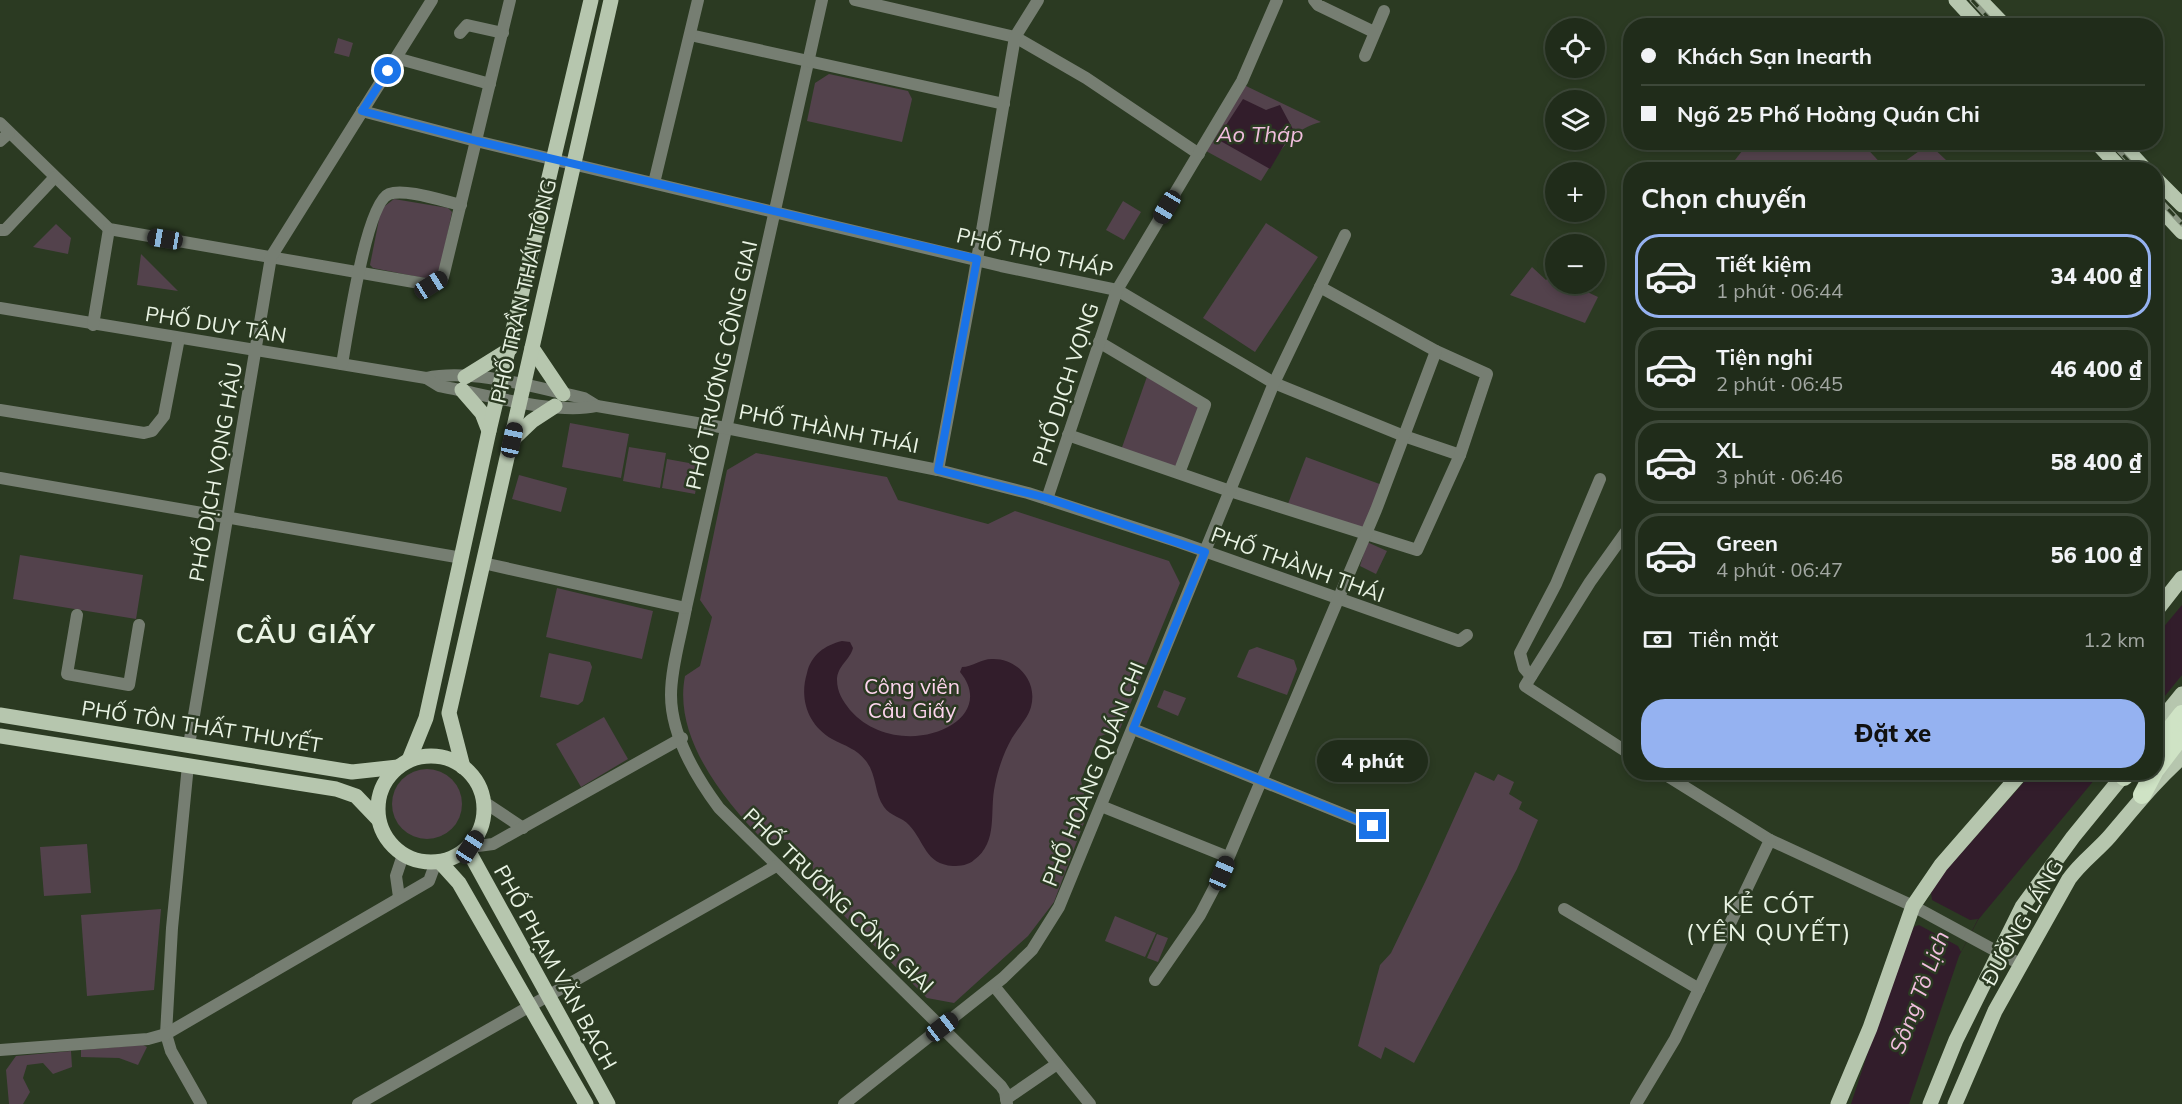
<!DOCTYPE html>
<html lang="vi">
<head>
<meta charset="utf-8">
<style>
	:root { --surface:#202c1a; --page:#2d3827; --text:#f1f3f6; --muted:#a2a7a2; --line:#3d4839; --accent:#95b2f1 }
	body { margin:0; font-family:Mulish,sans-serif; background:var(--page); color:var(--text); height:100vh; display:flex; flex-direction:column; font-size:22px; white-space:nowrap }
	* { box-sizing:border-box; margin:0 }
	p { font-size:20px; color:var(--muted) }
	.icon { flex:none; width:33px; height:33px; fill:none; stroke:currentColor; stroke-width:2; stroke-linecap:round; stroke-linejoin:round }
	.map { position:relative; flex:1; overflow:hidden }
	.details { position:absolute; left:1623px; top:162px; width:540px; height:618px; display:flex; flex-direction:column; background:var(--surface); border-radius:24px; box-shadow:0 3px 9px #0003,0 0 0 2px var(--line) }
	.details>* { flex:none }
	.banner { position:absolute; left:1623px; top:18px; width:540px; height:132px; border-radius:24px; box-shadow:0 3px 9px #0003,0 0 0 2px var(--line); display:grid; align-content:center; height:132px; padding:0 18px; background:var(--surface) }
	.tools { position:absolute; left:1545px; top:18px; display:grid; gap:12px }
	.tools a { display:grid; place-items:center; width:60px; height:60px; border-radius:50%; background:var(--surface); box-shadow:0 3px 9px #0003,0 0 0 2px var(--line); font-size:30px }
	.end { position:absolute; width:27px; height:27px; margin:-14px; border:8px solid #1a73e8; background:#fff; box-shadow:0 0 0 3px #fff }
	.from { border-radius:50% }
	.bubble { position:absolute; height:42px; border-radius:21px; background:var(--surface); box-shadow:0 3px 9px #0003,0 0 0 2px var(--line); font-size:20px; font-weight:800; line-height:42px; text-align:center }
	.car { position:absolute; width:18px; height:36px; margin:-18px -9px; border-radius:8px; box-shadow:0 0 4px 2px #0007; background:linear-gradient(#222 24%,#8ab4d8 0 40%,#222 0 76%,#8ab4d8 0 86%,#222 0) }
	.banner b { display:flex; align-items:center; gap:21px; height:57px; font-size:22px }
	.banner b+b { border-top:2px solid var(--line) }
	.banner i { width:15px; height:15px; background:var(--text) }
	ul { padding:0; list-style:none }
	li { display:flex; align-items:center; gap:18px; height:84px; margin:0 12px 9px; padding:0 6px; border:3px solid var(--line); border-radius:24px }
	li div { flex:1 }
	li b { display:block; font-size:22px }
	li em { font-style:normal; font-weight:800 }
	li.selected { border-color:var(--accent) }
	li>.icon { width:54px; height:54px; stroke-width:1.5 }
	h2 { padding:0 18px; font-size:27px; line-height:72px }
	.pay { display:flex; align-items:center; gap:15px; height:66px; padding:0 18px; font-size:22px }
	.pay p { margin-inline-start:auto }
	.cta { display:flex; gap:12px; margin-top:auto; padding:12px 18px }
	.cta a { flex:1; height:69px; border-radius:24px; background:var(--accent); color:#111; font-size:24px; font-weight:800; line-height:69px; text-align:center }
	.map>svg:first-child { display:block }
	.green { fill:#53424c }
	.water { fill:#321d2b }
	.pier { fill:#2b3a22 }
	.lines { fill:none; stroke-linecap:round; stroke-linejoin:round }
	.minor { stroke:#767e72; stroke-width:12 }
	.major { stroke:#b6c6ae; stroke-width:15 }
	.highway { stroke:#cfe3c5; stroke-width:18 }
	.rail-casing { stroke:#899582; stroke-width:5 }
	.rail { stroke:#2b3a22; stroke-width:3; stroke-dasharray:9; stroke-linecap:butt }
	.route { stroke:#1a73e8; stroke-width:8 }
	.labels { text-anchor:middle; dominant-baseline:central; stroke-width:5; stroke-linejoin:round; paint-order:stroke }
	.street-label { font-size:21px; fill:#e9f3e4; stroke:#2b3a22 }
	.park-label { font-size:21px; fill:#fdd4ed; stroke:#2b3a22 }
	.water-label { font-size:22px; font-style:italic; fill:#f1bede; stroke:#2b3a22 }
	.quarter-label { font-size:24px; letter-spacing:1.5px; fill:#e9f3e4; stroke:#2b3a22 }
	.district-label { font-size:27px; font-weight:bold; letter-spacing:1.5px; fill:#e9f3e4; stroke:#2b3a22 }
</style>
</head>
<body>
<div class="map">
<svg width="2182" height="1104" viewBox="0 0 2182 1104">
	<rect width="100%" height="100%" fill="#2b3a22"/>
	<g class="green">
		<polygon points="338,38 353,43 349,57 334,53"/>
		<polygon points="829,74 908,91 912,99 902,142 807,121 815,83"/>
		<path d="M1244 85 1321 122C1290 129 1276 157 1261 181L1206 151Z"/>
		<polygon points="1749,142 1862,143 1886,169 1728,169"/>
		<polygon points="1929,144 1946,160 1936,169 1894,169"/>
		<polygon points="394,199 448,208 452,212 440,271 429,279 373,268 370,265 381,209"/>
		<polygon points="1123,201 1141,212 1124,240 1106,230"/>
		<polygon points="1266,223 1318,257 1255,352 1203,318"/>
		<polygon points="56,224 71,238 68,254 33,247"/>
		<polygon points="141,254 178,291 137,285"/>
		<polygon points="1532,267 1546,280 1555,272 1556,284 1583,284 1581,289 1598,297 1585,323 1510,295"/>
		<polygon points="1149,371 1203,401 1179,473 1120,453"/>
		<polygon points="570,423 629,434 621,478 562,467"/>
		<polygon points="629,447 666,453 660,488 623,481"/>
		<path d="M756 453 887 477 898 500 988 524 1015 511 1169 561 1180 583 1120 729 1098 737 1081 780 1088 812 1054 902 1028 936 954 1003 927 998 812 884 813 862 788 840 762 839C722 798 673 736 685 676L700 666 712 617 700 600 727 470Z"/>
		<polygon points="1306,457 1385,486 1364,534 1286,509"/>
		<polygon points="667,459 700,465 695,494 662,488"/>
		<polygon points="519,475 567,488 561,512 512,499"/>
		<polygon points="1367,542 1387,551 1376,574 1360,566"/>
		<polygon points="20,555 143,575 136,619 13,599"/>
		<polygon points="557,588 653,611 642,659 546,637"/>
		<polygon points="1257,647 1294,660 1297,669 1287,695 1237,677 1249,650"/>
		<polygon points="549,653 590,662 592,667 583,701 578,705 540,697"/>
		<polygon points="1164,690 1186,698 1178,716 1157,707"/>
		<polygon points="604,717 628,759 581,787 556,744"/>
		<circle cx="427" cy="804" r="35"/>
		<polygon points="1475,772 1494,781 1498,774 1514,782 1509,794 1522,802 1519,809 1538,820 1517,869 1414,1063 1385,1047 1381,1059 1358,1046 1380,965 1391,953 1427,878"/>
		<polygon points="87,844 91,893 44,896 40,847"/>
		<polygon points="161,909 154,990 87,996 81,915"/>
		<polygon points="1115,916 1156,933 1145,957 1105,941"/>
		<polygon points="1157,934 1168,938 1158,962 1147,958"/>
		<polygon points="143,1045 147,1047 138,1065 119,1058 81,1057 81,1050"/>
		<polygon points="71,1051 72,1067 53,1074 43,1063 27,1065 23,1078 30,1092 23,1104 9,1104 6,1070 16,1056"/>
	</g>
	<g class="water">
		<polygon points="1243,99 1266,110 1280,105 1296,135 1287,140 1270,169 1217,139"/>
		<polygon points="2182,605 2182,675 2156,707 2156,636"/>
		<path d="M842 641 850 642 853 648C850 660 837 666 837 680 837 692 843 701 850 710 898 765 1003 724 960 672L962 667C972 667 981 659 992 659 1017 658 1038 681 1031 707 1028 718 1018 728 1012 738 1004 752 998 769 995 785 989 811 999 842 974 860 969 865 960 866 953 866 925 864 925 842 909 825 902 817 890 816 884 807 874 793 877 775 866 761 857 749 845 746 832 739 808 725 799 699 807 673 811 655 825 645 842 641Z"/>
		<path d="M2032 773H2100L1978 920 1959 956 1909 1104H1851C1877 1027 1898 947 1940 877Z"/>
	</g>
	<polygon class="pier" points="1931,892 1932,900 1970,920 1978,919 1961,952 1958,946 1919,925 1913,927"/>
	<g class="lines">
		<g class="minor">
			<path d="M822 0 686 608C681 636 671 667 671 695 671 734 696 777 719 808L1001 1086 1005 1092 1007 1104"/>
			<polyline points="855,0 1015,37 1086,78 1199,154"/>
			<polyline points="1314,0 1318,5 1374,32"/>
			<polyline points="460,33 467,25 503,33"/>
			<polyline points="690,35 1004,104"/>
			<polyline points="1365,56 1384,11"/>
			<polyline points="396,58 490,84"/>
			<polyline points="362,111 476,141 1001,266 1117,290 1274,383 1404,436 1460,455"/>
			<polyline points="0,123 109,229 431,285 443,277 510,0"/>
			<polyline points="0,141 9,133"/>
			<polyline points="654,183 698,0"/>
			<polyline points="0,230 5,230 55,177"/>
			<path d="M0 308 426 378C473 368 537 388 584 398L597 406 726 428 938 470 1028 493 1179 542 1459 641 1467 635"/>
			<polyline points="93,325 109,229"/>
			<polyline points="1099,342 1205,405 1179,473"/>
			<path d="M342 364C347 336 366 203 389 194 405 188 443 201 461 205"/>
			<path d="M426 378 439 386C484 394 554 415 597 406"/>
			<polyline points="0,410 144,433 152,431 164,416 179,338"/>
			<polyline points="1068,435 1230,491 1417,550 1460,455 1487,374 1436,351 1320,287"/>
			<polyline points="938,470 973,283 1015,37 1038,0"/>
			<polyline points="0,478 462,558"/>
			<polyline points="1047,499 1117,290 1242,81 1277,0"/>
			<polyline points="1630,526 1590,582 1525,686 1630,754"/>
			<polyline points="483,563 686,608"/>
			<polyline points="77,615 67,674 129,685 139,625"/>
			<polyline points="1531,676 1524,668 1520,653 1556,584 1600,479"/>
			<polyline points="1133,729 1373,826"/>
			<polyline points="189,745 271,257 432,0"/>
			<polyline points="188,765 172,928 166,1034 171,1051 201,1104"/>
			<polyline points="1661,772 1770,840 1913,906 2020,964"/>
			<polyline points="484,802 523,828"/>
			<polyline points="1101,806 1228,857"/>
			<polyline points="470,847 493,844 682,738"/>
			<polyline points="399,897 396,876 403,855"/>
			<polyline points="1564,909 1699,989"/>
			<polyline points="1155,980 1200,915 1222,873 1376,510 1436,351"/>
			<polyline points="994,986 1090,1104"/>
			<polyline points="0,1050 148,1039 166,1034 429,881 436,862"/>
			<polyline points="1006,1099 1057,1064"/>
			<polyline points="358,1104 776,866"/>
			<polyline points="844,1104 1003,978 1032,950 1059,907 1274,383 1345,235"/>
			<polyline points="1636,1104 1675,1039 1770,840"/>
		</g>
		<g class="major">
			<polyline points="1956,0 1980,26"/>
			<polyline points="1980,0 2005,26"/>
			<polyline points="2096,142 2122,170"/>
			<polyline points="2120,142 2146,170"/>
			<polyline points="2156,179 2182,205"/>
			<polyline points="2156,204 2182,232"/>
			<polyline points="532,348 563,394"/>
			<polyline points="465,377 510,349"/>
			<polyline points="462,390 482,413 489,431"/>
			<polyline points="512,440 532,421 555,406"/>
			<polyline points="2156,611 2182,578"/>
			<polyline points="0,715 352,772 398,767"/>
			<polyline points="2156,726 2182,694"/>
			<polyline points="0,736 336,789 356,796 378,819"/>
			<circle cx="431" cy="809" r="53"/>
			<polyline points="409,760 426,718 489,431 591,0"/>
			<polyline points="463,767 449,713 611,0"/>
			<polyline points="468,850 608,1104"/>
			<polyline points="440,862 459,883 586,1104"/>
			<polyline points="1838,1104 1870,1028 1913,906 1941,865 2022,772"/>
			<polyline points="1930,1104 1956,1040 2022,907 2073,837 2126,772"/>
			<path d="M1955 1104 1995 1011 2069 879C2081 862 2097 851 2110 836 2134 808 2155 781 2182 757"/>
		</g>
		<g class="highway">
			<polyline points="2156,747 2182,714"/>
			<polyline points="2156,769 2182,735"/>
			<polyline points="2124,777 2129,772"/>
			<polyline points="2142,795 2154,772"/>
		</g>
		<defs>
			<g id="rail">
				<polyline points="1972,0 1996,26"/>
				<polyline points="2111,142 2137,170"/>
				<polyline points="2156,196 2182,224"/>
			</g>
		</defs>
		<use href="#rail" class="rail-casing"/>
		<use href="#rail" class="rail"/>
	</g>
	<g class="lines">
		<polyline class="route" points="388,71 362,111 477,141 977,259 938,470 1047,498 1205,552 1133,729 1373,826"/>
	</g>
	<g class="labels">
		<g class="street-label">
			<text transform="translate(1035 252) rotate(13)">PHỐ THỌ THÁP</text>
			<text transform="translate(523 291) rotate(-77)">PHỐ TRẦN THÁI TÔNG</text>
			<text transform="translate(216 324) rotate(9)">PHỐ DUY TÂN</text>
			<text transform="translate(721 365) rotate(-77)">PHỐ TRƯƠNG CÔNG GIAI</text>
			<text transform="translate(1065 384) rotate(-72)">PHỐ DỊCH VỌNG</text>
			<text transform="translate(829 428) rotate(11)">PHỐ THÀNH THÁI</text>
			<text transform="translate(215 472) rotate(-80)">PHỐ DỊCH VỌNG HẬU</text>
			<text transform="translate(1298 564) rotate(20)">PHỐ THÀNH THÁI</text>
			<text transform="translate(202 726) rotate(9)">PHỐ TÔN THẤT THUYẾT</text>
			<text transform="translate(1093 774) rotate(-68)">PHỐ HOÀNG QUÁN CHI</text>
			<text transform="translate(839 900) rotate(44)">PHỐ TRƯƠNG CÔNG GIAI</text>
			<text transform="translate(2022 922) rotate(-60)">ĐƯỜNG LÁNG</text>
			<text transform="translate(556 967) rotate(61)">PHỐ PHẠM VĂN BẠCH</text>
		</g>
		<g class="park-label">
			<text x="912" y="686">Công viên<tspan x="912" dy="24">Cầu Giấy</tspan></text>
		</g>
		<g class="water-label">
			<text x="1260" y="134">Ao Tháp</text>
			<text transform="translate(1919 992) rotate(-69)">Sông Tô Lịch</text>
		</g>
		<g class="quarter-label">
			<text x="1769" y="904">KẺ CÓT<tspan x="1769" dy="28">(YÊN QUYẾT)</tspan></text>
		</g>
		<g class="district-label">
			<text x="306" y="633">CẦU GIẤY</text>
		</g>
	</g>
</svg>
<div class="tools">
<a><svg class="icon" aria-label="locate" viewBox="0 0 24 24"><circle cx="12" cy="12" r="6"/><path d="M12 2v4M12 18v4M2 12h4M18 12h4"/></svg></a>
<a><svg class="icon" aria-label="layers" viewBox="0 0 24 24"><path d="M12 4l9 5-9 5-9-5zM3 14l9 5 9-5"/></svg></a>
<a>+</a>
<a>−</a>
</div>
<i class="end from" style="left:388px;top:71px"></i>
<i class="end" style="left:1373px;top:826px"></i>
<div class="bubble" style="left:1317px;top:740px;width:111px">4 phút</div>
<i class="car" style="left:1167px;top:207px;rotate:211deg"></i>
<i class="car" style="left:165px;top:239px;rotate:279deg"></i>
<i class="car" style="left:431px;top:285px;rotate:58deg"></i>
<i class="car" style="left:512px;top:440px;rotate:12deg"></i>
<i class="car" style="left:470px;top:847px;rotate:33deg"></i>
<i class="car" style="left:1222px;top:873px;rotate:23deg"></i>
<i class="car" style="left:942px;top:1027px;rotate:52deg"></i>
<div class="banner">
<b><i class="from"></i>Khách Sạn Inearth</b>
<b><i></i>Ngõ 25 Phố Hoàng Quán Chi</b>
</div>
<section class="details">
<h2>Chọn chuyến</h2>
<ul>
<li class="selected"><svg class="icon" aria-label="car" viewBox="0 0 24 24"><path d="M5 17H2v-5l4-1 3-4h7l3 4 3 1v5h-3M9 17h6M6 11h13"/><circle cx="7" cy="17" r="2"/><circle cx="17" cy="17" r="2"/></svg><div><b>Tiết kiệm</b><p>1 phút · 06:44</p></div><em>34 400 ₫</em></li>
<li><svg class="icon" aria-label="car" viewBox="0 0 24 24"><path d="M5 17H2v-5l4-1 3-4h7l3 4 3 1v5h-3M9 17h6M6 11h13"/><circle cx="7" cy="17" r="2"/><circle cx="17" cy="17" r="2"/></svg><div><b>Tiện nghi</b><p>2 phút · 06:45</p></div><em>46 400 ₫</em></li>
<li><svg class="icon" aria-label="car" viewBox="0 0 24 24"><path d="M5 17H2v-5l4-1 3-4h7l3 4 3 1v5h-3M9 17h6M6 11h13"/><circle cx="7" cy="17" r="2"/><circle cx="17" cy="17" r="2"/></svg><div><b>XL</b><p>3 phút · 06:46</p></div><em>58 400 ₫</em></li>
<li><svg class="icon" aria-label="car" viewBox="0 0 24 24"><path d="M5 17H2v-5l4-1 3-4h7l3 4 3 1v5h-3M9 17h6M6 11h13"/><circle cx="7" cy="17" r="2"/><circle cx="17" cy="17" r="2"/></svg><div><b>Green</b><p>4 phút · 06:47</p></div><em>56 100 ₫</em></li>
</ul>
<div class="pay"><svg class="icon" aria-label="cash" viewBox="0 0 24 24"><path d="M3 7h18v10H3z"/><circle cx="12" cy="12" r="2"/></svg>Tiền mặt<p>1.2 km</p></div>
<div class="cta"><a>Đặt xe</a></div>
</section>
</div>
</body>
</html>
